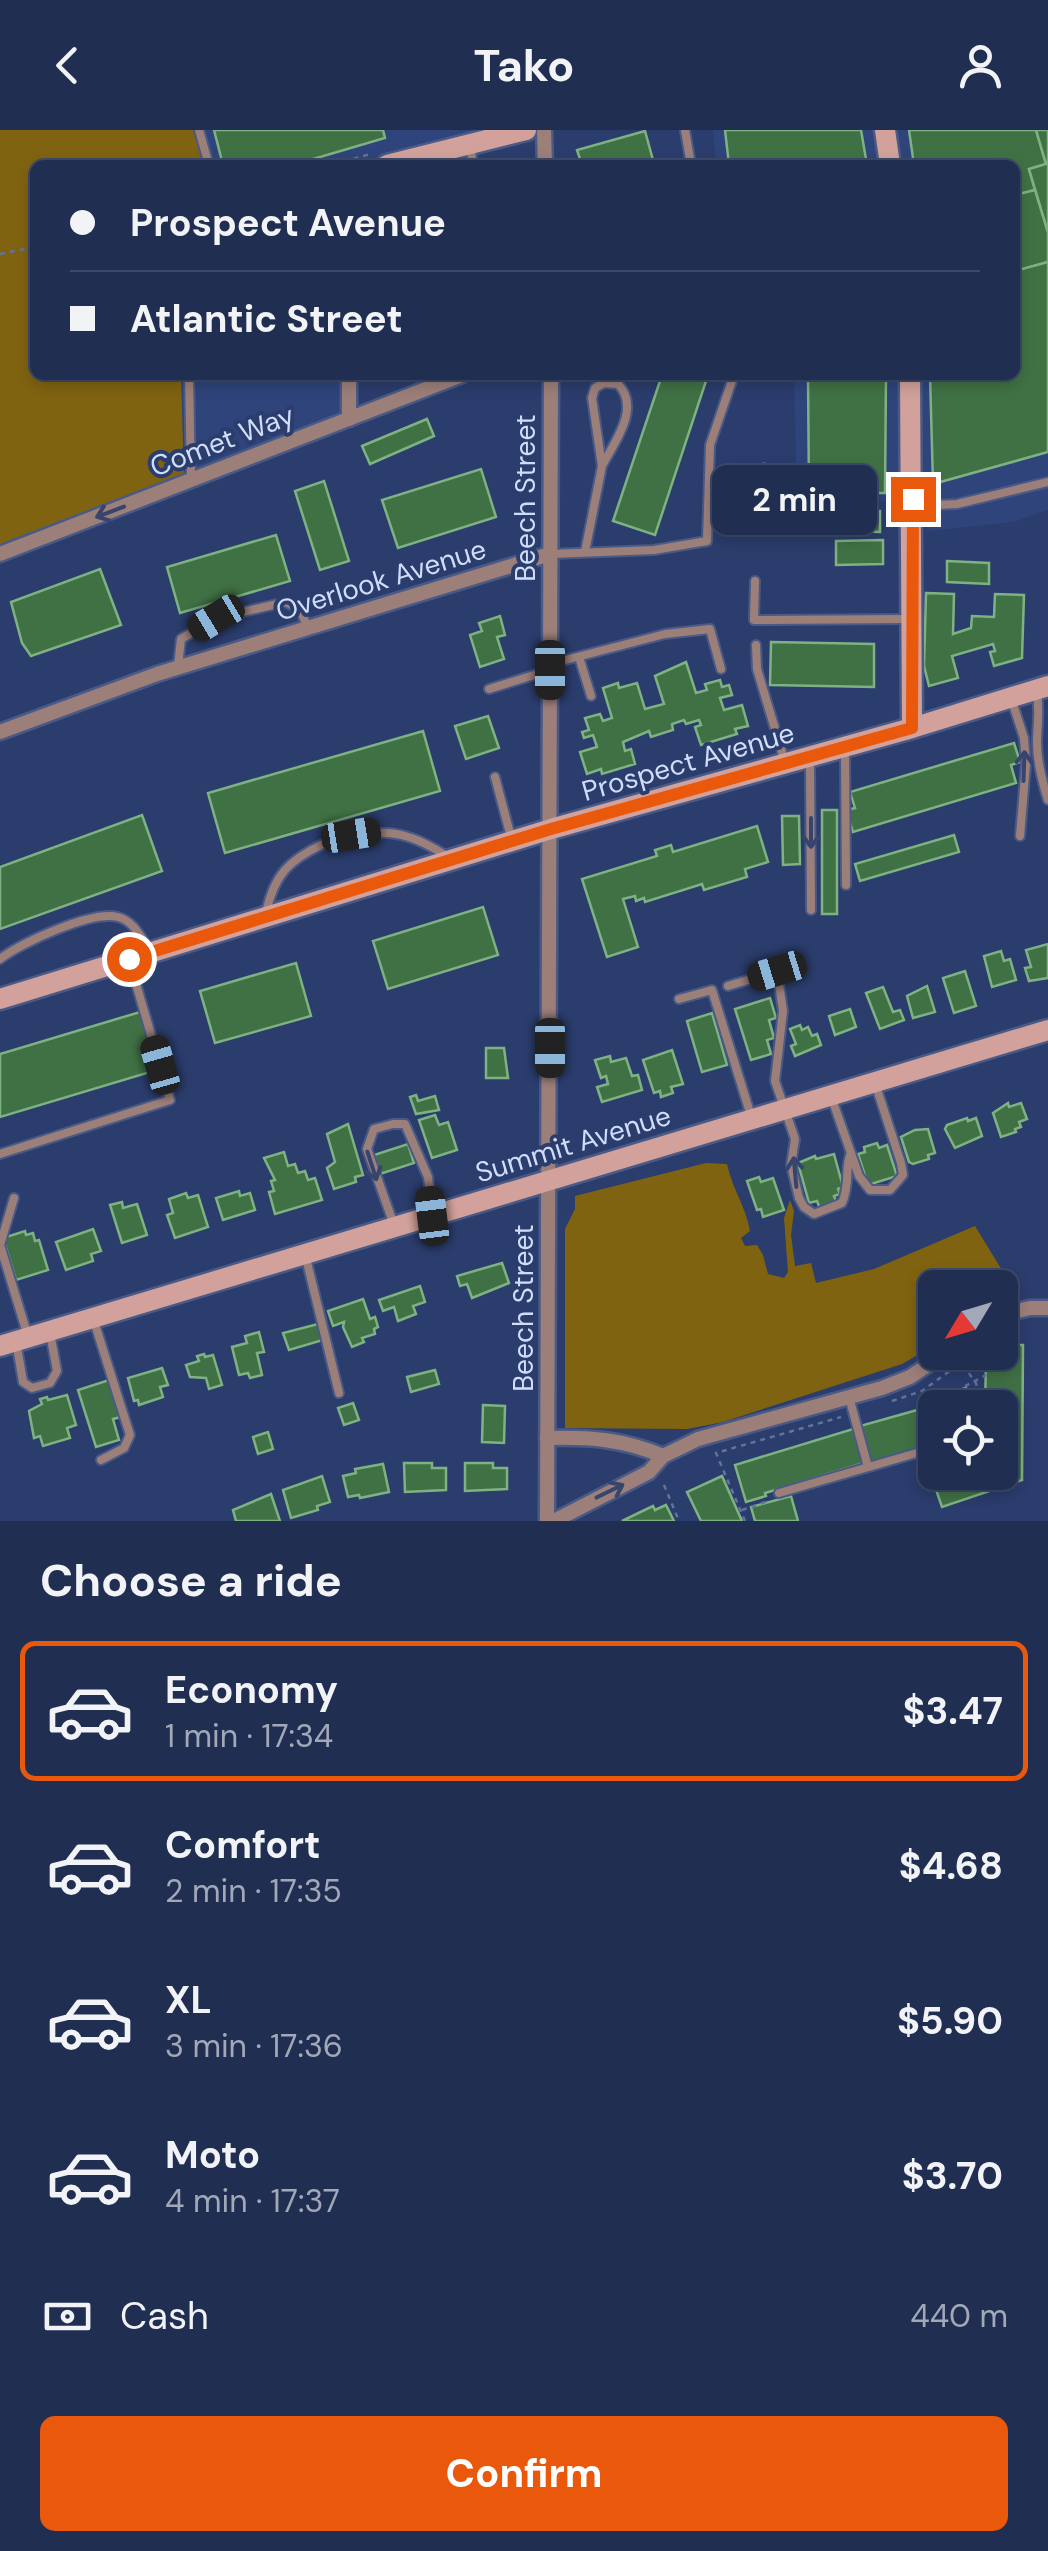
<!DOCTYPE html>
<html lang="en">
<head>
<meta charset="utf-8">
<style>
	:root { --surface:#202e52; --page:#283659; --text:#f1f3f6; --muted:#a2a8b8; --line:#3d4a69; --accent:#ea580c }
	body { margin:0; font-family:"DM Sans",sans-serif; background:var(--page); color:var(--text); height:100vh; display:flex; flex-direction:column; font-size:38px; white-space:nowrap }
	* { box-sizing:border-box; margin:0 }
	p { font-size:32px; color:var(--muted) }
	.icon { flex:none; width:55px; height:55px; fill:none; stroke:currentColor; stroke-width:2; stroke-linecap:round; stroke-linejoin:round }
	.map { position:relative; height:1391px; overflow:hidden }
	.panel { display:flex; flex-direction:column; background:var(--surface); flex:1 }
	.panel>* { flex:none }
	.guide { position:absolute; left:30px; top:30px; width:990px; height:220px; border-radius:15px; box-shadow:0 5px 15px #0003,0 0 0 2px var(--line); display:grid; align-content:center; height:220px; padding:0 40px; background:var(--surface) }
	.needle { width:65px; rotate:232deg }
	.fabs { position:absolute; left:918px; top:1140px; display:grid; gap:20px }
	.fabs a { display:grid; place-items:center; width:100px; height:100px; border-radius:15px; background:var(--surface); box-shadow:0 5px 15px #0003,0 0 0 2px var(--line); font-size:50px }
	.end { position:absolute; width:45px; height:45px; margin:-22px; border:12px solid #ea580c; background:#fff; box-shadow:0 0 0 5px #fff }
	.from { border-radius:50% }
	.bubble { position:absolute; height:70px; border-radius:15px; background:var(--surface); box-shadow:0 5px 15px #0003,0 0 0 2px var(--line); font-size:32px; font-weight:700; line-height:70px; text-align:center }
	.car { position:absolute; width:30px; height:60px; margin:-30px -15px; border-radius:12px; box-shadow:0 0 8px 2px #0007; background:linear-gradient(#222 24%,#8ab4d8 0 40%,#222 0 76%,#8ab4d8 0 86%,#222 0) }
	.guide b { display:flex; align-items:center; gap:35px; height:95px; font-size:38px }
	.guide b+b { border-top:2px solid var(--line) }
	.guide i { width:25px; height:25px; background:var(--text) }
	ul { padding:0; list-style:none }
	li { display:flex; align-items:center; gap:30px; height:140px; margin:0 20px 15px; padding:0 20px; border:5px solid transparent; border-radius:15px }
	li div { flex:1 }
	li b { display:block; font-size:38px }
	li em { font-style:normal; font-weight:700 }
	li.current { border-color:var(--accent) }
	li>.icon { width:90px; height:90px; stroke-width:1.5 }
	h2 { padding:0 40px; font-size:45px; line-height:120px }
	.pay { display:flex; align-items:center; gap:25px; height:110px; padding:0 40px; font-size:38px }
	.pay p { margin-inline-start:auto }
	.primary-button { display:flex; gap:20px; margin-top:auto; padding:20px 40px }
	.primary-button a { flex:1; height:115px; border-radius:15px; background:var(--accent); color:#fff; font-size:40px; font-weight:700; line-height:115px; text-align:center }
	header { display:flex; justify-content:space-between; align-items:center; height:130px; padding:0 40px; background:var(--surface); font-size:45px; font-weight:700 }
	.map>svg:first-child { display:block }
	.built { fill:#2f447b }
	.green { fill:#806311 }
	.water { fill:#5071cd }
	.building { fill:#407145; stroke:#7fb283; stroke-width:2.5 }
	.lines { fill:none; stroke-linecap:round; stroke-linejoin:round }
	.lane-casing { stroke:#495a86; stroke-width:12 }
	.street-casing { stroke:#495a86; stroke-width:19 }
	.secondary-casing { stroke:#495a86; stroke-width:25 }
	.path { stroke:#62739c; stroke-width:2.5; stroke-dasharray:5 5; stroke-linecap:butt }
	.lane { stroke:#9d7f7a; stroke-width:8 }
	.street { stroke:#9d7f7a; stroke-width:14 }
	.secondary { stroke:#d2a19b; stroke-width:20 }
	.oneway { stroke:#36446e }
	.route { stroke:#ea580c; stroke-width:12 }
	.labels { text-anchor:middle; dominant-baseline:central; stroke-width:8; stroke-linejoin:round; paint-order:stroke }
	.street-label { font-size:28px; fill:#d0ddfa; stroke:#2b3d6d }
</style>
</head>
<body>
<header><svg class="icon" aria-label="back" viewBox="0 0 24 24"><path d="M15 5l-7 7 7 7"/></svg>Tako<svg class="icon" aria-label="person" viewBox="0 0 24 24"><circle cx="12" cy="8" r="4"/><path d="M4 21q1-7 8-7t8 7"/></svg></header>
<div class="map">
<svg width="1048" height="1391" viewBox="0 0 1048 1391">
	<rect width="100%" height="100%" fill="#2b3d6d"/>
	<g class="built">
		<polygon points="0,0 526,0 387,35 35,35 35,245 349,245 349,289 0,424"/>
		<polygon points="713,0 1048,0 1048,380 1013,392 927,401 925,370 797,373 794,245 1015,245 1015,35 716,35"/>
	</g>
	<g class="green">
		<polygon points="0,0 194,0 203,35 35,35 35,245 181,245 184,349 0,421"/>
		<path d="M706 1033 727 1034C732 1058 746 1077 750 1101L741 1108 745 1116 757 1115 763 1125 768 1144 784 1148 788 1142 784 1088 790 1070 794 1081 791 1105 795 1136 811 1133 816 1153 874 1139 975 1096 1016 1163 1000 1166V1158H935V1215L902 1234 723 1292 687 1299 565 1298V1099L575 1079V1066Z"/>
	</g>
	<polygon class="water" points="765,332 777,357 767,381 749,385 739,374 741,365 757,357 756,335"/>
	<g class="building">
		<polygon points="214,0 383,0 385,8 310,30 311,35 223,35"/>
		<polygon points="725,0 861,0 867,35 729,35"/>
		<polygon points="909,0 1036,0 1046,34 1029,39 1035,60 1015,65 1015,35 914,35"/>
		<polygon points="1036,0 1048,0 1048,103 1029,39 1046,34"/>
		<polygon points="645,1 653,30 634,35 582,35 577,20"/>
		<polygon points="1035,60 1048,103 1048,132 1015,141 1015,65"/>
		<polygon points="1048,132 1048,322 933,354 930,245 1015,245 1015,141"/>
		<polygon points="662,245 708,245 655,405 613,391"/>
		<polygon points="808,245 886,245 885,363 809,363"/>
		<polygon points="427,289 434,306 370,334 362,316"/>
		<polygon points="481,339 496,387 398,418 382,370"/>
		<polygon points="324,351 349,431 320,440 295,361"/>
		<polygon points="852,381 880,381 880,402 852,401"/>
		<polygon points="276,405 290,451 180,483 167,437"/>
		<polygon points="883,410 883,434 836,435 836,411"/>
		<polygon points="947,431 989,433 989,454 947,452"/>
		<polygon points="100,439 121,495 31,526 22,513 11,472"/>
		<polygon points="926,463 954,464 953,504 971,498 972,486 994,487 995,464 1024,465 1022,528 994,536 990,522 995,521 993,514 952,526 958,548 929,556 924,536"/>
		<polygon points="500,486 505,505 497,507 504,529 480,537 470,505 482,501 479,493"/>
		<polygon points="771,512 874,514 874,557 770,555"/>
		<polygon points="686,532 696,563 707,560 705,554 720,550 722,557 729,555 732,565 720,568 724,580 742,575 748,596 735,599 737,604 701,615 695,597 701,595 699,590 686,594 684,590 672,594 673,600 651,607 649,601 623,612 625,621 631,619 635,634 602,644 601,639 587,644 580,622 597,617 593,605 584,608 582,602 589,600 585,588 600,584 603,591 612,588 603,558 618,553 619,558 637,553 645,579 664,574 655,546"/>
		<polygon points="488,586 499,618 466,629 455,596"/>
		<polygon points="423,601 440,661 225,723 208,663"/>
		<polygon points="1014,613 1020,632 1011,635 1016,653 853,702 846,680 855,678 850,662"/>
		<rect x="822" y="680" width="15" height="104"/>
		<polygon points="142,685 162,741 0,799 0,737"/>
		<polygon points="782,686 799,686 800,734 783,735"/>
		<polygon points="757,696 768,732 745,739 747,747 704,760 702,754 645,772 644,768 636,771 635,766 623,769 638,817 607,827 582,749 657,726 655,720 671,715 673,722"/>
		<polygon points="954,705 959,722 860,751 855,734"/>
		<polygon points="483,777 498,825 388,859 373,811"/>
		<polygon points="1048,814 1048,848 1029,851 1025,838 1031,837 1026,820"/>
		<polygon points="1001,821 1004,831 1010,829 1016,850 992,857 984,826"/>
		<polygon points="296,833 311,886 215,913 200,861"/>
		<polygon points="965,841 976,876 954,883 943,848"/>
		<polygon points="927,856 935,882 913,888 907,866"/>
		<polygon points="883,857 893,882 900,880 904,890 880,899 866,863"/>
		<polygon points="770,868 776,888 769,890 774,908 767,910 771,924 751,930 735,879"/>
		<polygon points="850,879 856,897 835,905 829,886"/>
		<polygon points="140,882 157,940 0,987 0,924"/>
		<polygon points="712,883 727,935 702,942 687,891"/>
		<polygon points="800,895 802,900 808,897 812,906 817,904 821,915 795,926 791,916 796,914 790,899"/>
		<polygon points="486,918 504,918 508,948 486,948"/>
		<polygon points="672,920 683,954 671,957 673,963 661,967 660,961 654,963 643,930"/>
		<polygon points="610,926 611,932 626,928 632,946 638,945 642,960 602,972 597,957 608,954 606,946 601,948 595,930"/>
		<polygon points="416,965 418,971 435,966 439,980 416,984 410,967"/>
		<polygon points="1008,973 1009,977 1021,973 1027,989 1019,992 1021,997 1015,999 1016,1002 1001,1007 993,983"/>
		<polygon points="435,985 439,995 448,992 457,1020 432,1028 419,990"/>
		<polygon points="967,988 968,991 976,988 982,1006 955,1018 945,999 947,995"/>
		<polygon points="348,994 363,1045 355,1047 356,1052 334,1059 327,1038 335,1032 327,1004"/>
		<polygon points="928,999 935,1023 928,1025 929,1029 913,1034 909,1032 901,1007 915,1000"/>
		<polygon points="877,1013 879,1018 887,1015 897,1046 868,1055 858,1024 865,1022 864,1017"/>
		<polygon points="408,1014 414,1033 380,1044 374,1025"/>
		<polygon points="284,1022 288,1036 295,1034 298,1043 305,1041 308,1050 315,1048 322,1070 275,1084 269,1062 274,1061 271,1051 275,1050 264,1028"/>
		<polygon points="834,1024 843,1057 838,1059 840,1064 834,1066 837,1074 820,1079 817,1071 809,1073 798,1033 815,1026 816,1029"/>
		<polygon points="759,1047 761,1052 773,1048 784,1080 763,1087 761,1079 757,1080 747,1051"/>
		<polygon points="239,1061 240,1066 250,1063 255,1080 223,1090 216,1068"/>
		<polygon points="186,1063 188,1068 198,1065 208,1097 175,1108 167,1085 173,1083 169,1069"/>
		<polygon points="122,1072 123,1078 137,1074 147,1105 122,1113 110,1075"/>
		<polygon points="93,1099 101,1121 91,1124 93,1131 66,1140 56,1112"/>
		<polygon points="25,1101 26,1105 33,1103 35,1111 39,1110 48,1140 16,1150 3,1108"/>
		<polygon points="502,1133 509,1153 472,1168 467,1154 460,1156 457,1146"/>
		<polygon points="420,1156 425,1172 413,1176 416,1184 398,1191 394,1177 383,1181 379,1170"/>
		<polygon points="363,1169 370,1189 375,1187 378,1197 374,1199 375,1204 362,1208 364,1212 352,1217 343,1197 344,1192 333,1196 328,1181"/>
		<polygon points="318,1194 323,1210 289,1220 283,1203"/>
		<polygon points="259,1202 264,1222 257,1223 262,1245 250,1248 248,1243 239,1245 232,1217 247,1213 245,1206"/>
		<polygon points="1003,1215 1023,1215 1022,1350 942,1377 925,1328 935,1325 935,1342 1000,1342 1000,1278 985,1278 986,1230 1002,1230"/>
		<polygon points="204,1224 205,1227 213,1225 222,1255 209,1259 206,1248 190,1247 186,1235 199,1231 197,1226"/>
		<polygon points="162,1238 168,1255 160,1257 163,1267 139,1275 138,1270 134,1271 128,1248"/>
		<polygon points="435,1240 439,1254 411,1262 407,1247"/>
		<polygon points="109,1250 121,1287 113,1289 119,1310 96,1317 78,1260"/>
		<polygon points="966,1258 971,1278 935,1278 935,1315 870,1334 860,1296 949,1271 947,1263"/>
		<polygon points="67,1265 76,1295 67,1298 70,1308 43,1316 40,1306 34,1308 29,1281 42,1274 40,1269 47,1267 48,1270"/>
		<polygon points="353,1273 359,1290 344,1295 338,1278"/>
		<polygon points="483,1275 505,1276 504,1313 482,1312"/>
		<polygon points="853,1299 864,1333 765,1363 766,1366 746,1372 735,1335"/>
		<polygon points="268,1302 273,1319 258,1324 253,1307"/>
		<polygon points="404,1333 432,1333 432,1338 446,1338 446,1360 405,1362"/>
		<polygon points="465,1333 493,1333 493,1338 507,1338 507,1359 465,1361"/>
		<polygon points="383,1334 389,1362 360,1368 359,1365 348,1367 343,1346 356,1343 355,1339"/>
		<polygon points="322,1346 330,1372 317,1376 318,1380 291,1388 283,1360"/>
		<polygon points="722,1346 742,1391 701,1391 687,1362"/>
		<polygon points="271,1364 280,1391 236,1391 233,1380"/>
		<polygon points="791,1366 798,1391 755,1391 751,1377"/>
		<polygon points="666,1375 674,1391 622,1391 653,1376 655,1380"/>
	</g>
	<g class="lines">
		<defs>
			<g id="lane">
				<polyline points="199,0 209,35"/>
				<polyline points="685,0 691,35"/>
				<polyline points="470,15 473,35"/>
				<polyline points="189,245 191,350"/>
				<polyline points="913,376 957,374 1048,352"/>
				<path d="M585 422 602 336 592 268 595 258 604 253 618 254C641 278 615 311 602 336"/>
				<polyline points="550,424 654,420 707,411 710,315 734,245"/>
				<polyline points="755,451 754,490 908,489"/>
				<polyline points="756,515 757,539 784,629"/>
				<polyline points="579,527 591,566"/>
				<polyline points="550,534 665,504 710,499 721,539"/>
				<polyline points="178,536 181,509 216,488 286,472 300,480 308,498"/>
				<polyline points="489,559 550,540"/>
				<path d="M1037 564C1040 582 1037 596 1037 613 1037 633 1042 651 1048 670"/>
				<polyline points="1011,568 1024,608 1026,634 1020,706"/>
				<polyline points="845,621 846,755"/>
				<polyline points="810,631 811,780"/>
				<polyline points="495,647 511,707"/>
				<path d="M351 705C392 699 413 704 448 727"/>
				<path d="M266 783C274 745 289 730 323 714"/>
				<path d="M0 829C21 813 92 780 118 787 134 791 141 808 150 821"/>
				<path d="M728 856 777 841 783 881 775 951 795 1009 791 1035 799 1068 804 1077 814 1084 842 1073C851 1052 844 1038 851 1023"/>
				<polyline points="679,869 712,860 752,989"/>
				<polyline points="832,969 859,1046 870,1060 890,1060 903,1045 901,1033 875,953"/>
				<polyline points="0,1024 170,970 130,833"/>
				<polyline points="14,1068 0,1115 27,1203"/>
				<polyline points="394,1095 367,1019 374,999 393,994 405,994 428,1047 432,1081"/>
				<polyline points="305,1124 339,1263"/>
				<polyline points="93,1188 130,1305 124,1318 101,1330"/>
				<polyline points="16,1211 23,1252 32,1258 50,1253 57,1241 50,1203"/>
				<polyline points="849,1267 868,1337"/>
				<polyline points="779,1363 934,1318"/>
			</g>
			<g id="street">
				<polyline points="544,0 545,35"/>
				<polyline points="349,289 349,245"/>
				<polyline points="0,424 462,245"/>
				<polyline points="0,602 157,544 550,424"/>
				<polyline points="1000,1185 1030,1178 1048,1178"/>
				<path d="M547 1308C590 1307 623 1309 663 1326"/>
				<polyline points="547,1391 551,245"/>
				<polyline points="554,1391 649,1342 663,1326 698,1309 882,1258 910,1247 947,1222"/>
			</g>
			<g id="secondary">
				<polyline points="885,0 890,35"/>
				<polyline points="387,35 526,0"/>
				<polyline points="910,245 912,598"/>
				<polyline points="0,869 551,699 912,598 1048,556"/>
				<polyline points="0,1216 1048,900"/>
			</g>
		</defs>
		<use href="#lane" class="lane-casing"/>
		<use href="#street" class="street-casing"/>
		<use href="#secondary" class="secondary-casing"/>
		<g class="path">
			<polyline points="346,35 352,29 371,24"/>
			<polyline points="0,124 35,117"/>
			<polyline points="963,1235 976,1253 982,1278"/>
			<polyline points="956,1261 986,1245"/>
			<polyline points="892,1271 922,1261 976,1222"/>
			<polyline points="978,1344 979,1342"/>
			<polyline points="664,1355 679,1391"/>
			<polyline points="742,1380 768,1371"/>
			<polyline points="745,1391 716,1323 841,1287"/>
		</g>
		<use href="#lane" class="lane"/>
		<use href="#street" class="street"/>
		<use href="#secondary" class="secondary"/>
	</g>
	<defs><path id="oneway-shaft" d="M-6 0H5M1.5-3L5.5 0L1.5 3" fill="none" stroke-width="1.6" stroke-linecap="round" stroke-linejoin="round" transform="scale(2.5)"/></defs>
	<g class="oneway">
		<use href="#oneway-shaft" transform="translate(110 382) rotate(159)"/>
		<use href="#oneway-shaft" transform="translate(1024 636) rotate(-88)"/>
		<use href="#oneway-shaft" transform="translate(811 703) rotate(90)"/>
		<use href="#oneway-shaft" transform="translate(372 1036) rotate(72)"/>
		<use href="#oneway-shaft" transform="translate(795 1042) rotate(-95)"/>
		<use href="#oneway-shaft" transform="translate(610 1361) rotate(-26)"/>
	</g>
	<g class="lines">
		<polyline class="route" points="129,829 551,699 912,598 913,369"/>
	</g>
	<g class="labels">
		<g class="street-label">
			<text transform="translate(222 311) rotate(-21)">Comet Way</text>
			<text transform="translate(525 368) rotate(-90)">Beech Street</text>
			<text transform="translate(381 450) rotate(-17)">Overlook Avenue</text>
			<text transform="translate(688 632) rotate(-16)">Prospect Avenue</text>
			<text transform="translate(573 1014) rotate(-17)">Summit Avenue</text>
			<text transform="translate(523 1178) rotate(-90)">Beech Street</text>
		</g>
	</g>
</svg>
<div class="fabs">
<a><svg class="needle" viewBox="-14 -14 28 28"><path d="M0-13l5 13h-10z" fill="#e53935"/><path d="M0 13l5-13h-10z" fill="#a2a8b8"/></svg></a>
<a><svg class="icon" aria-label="locate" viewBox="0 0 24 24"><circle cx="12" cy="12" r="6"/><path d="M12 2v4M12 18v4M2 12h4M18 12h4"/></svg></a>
</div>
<i class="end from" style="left:129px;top:829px"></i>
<i class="end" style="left:913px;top:369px"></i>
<div class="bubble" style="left:712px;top:335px;width:165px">2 min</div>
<i class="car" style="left:216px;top:488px;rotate:239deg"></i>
<i class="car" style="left:550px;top:540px;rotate:180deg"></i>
<i class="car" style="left:351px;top:705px;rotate:81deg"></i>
<i class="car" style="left:777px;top:841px;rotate:253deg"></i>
<i class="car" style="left:550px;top:918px;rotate:180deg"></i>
<i class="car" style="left:160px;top:935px;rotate:344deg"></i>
<i class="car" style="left:432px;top:1086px;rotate:353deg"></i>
<div class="guide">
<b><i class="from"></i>Prospect Avenue</b>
<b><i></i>Atlantic Street</b>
</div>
</div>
<section class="panel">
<h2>Choose a ride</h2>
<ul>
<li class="current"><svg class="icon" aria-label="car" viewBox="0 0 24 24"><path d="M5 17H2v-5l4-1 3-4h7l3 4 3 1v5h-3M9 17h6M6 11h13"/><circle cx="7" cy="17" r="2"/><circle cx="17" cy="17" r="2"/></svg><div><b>Economy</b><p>1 min · 17:34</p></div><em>$3.47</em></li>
<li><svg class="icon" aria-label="car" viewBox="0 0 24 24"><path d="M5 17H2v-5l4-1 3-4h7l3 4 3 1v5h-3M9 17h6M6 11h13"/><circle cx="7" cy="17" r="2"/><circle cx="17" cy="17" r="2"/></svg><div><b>Comfort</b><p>2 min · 17:35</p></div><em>$4.68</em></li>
<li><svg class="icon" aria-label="car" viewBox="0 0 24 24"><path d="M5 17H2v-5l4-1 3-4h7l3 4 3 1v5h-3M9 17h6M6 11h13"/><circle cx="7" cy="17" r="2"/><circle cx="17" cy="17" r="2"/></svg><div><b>XL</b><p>3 min · 17:36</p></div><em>$5.90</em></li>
<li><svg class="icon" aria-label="car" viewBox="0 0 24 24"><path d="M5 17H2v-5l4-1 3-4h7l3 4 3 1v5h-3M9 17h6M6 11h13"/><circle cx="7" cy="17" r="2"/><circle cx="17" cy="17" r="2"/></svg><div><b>Moto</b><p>4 min · 17:37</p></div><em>$3.70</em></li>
</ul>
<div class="pay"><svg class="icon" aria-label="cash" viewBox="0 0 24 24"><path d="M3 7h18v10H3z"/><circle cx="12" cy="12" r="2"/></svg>Cash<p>440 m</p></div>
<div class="primary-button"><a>Confirm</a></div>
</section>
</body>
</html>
